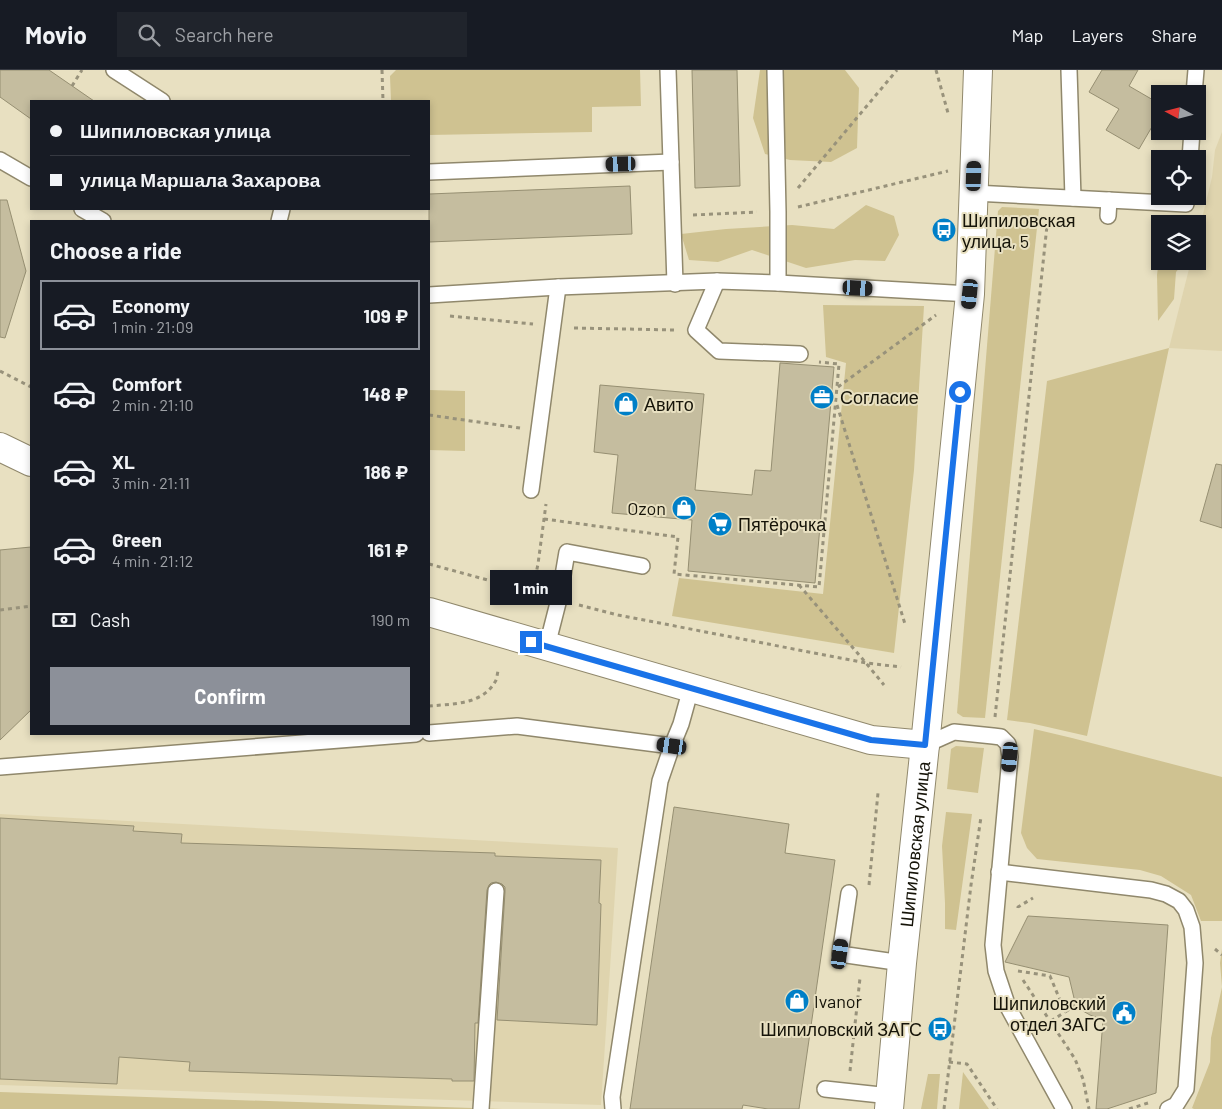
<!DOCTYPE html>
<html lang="en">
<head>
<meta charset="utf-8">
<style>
	:root { --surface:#171b24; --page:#20242c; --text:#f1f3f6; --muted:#9ea1a6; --line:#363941; --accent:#8c9099 }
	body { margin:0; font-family:Barlow,sans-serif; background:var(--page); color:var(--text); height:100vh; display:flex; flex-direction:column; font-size:19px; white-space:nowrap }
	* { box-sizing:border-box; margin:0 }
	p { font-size:16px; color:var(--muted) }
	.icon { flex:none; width:28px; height:28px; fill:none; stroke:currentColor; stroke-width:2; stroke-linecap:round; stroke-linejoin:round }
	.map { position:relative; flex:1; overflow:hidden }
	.drawer { position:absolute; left:30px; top:150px; width:400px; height:515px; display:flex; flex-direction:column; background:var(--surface); border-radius:0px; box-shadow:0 2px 8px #0003 }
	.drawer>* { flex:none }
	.top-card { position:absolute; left:30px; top:30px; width:400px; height:110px; border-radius:0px; box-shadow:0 2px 8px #0003; display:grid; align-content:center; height:110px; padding:0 20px; background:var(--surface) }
	.needle { width:32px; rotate:277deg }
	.controls { position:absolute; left:1151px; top:15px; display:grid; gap:10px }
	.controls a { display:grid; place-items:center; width:55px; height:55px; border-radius:0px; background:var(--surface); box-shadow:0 2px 8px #0003; font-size:25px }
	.end { position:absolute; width:22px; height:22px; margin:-11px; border:6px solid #1a73e8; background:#fff; box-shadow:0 0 0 2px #fff }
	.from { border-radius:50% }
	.bubble { position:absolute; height:35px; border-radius:0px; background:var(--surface); box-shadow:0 2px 8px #0003; font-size:16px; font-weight:700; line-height:35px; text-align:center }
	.car { position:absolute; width:15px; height:30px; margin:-15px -8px; border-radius:6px; box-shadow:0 0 4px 1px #0007; background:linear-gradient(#222 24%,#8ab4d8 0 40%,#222 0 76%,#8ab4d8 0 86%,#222 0) }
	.top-card b { display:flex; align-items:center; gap:18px; height:48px; font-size:19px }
	.top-card b+b { border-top:1px solid var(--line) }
	.top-card i { width:12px; height:12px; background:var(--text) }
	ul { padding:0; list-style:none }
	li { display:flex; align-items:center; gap:15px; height:70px; margin:0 10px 8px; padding:0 10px; border:2px solid transparent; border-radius:0px }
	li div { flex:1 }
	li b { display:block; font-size:19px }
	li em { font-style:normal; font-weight:700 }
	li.current { border-color:var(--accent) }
	li>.icon { width:45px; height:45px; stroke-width:1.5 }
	h2 { padding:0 20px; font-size:22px; line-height:60px }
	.pay { display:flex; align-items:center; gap:12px; height:55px; padding:0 20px; font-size:19px }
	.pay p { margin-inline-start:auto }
	.primary-button { display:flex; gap:10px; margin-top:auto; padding:10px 20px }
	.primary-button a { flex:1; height:58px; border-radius:0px; background:var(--accent); color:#fff; font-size:20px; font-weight:700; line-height:58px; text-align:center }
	header { display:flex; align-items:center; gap:30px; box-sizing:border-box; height:70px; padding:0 25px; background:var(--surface); border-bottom:1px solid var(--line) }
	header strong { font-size:24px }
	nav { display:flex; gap:28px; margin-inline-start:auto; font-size:18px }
	.search { width:350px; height:45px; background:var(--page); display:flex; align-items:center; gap:12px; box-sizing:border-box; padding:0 18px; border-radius:0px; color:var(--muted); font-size:19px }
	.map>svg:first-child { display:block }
	.built { fill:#dfd4ae }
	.green { fill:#cfc291 }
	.building { fill:#c5bd9f; stroke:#968f72 }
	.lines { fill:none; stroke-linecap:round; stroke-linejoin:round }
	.service-casing { stroke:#90886c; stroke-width:18 }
	.tertiary-casing { stroke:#90886c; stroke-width:30 }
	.secondary-casing { stroke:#90886c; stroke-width:30 }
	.path { stroke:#98927b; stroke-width:3; stroke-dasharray:4 4; stroke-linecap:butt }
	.service { stroke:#fff; stroke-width:15 }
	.tertiary { stroke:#fff; stroke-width:28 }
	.secondary { stroke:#fff; stroke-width:28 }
	.route { stroke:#1a73e8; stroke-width:6 }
	.labels { text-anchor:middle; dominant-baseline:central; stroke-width:4; stroke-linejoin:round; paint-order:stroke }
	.poi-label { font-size:18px; fill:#161409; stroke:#e8e0c1; text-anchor:start }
	.street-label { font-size:18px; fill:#161409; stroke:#e8e0c1 }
</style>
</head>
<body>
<header>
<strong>Movio</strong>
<div class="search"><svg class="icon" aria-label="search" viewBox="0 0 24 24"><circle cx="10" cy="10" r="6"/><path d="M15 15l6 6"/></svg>Search here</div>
<nav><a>Map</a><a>Layers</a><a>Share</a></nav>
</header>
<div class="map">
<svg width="1222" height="1039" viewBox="0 0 1222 1039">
	<rect width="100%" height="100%" fill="#e8e0c1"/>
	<g class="built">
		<polygon points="1222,62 1222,281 1169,278 1191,191 1198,191 1198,165 1212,107 1215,80"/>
		<polygon points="0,744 618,778 601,1035 0,1015"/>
	</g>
	<g class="green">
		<polygon points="396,0 640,0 641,36 592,37 592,62 429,65 429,31 391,31 390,6"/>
		<polygon points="760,0 845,0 859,18 857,78 831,92 790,90 765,84 753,48"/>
		<polygon points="866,135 894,146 899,165 885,191 855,190 806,198 752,180 718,192 689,190 681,164 726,159 792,155 834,159"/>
		<polygon points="1002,137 1039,139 985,648 963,647 957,643 998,141"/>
		<polygon points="1160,181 1160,191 1185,191 1176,202 1174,229 1158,251 1157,205"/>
		<polygon points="823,235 924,236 914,400 894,583 672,546 679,508 823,524 846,293 826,287"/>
		<polygon points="1169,278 1087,666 1030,653 1007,650 1047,311"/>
		<polygon points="429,320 465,321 465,381 429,380"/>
		<polygon points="1034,659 1072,668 1222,707 1222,851 1201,851 1191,825 1161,806 1140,800 1037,789 1027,778 1021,763"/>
		<polygon points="956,676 984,678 978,723 947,719 951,679"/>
		<polygon points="946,742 972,744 956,860 945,859 945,833 942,776"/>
		<polygon points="1222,879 1222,1039 1194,1039 1192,1038 1210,992 1211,968 1222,917 1220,893"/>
		<polygon points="963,1002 989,1039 959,1039"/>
		<polygon points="928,1004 940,1004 937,1039 921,1039"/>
		<polygon points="0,1022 502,1039 0,1039"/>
	</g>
	<g class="building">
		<polygon points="0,0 49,0 94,31 31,31 31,49 0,27"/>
		<polygon points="692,0 737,0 740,116 695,118"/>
		<polygon points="1102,0 1138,0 1129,16 1160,34 1160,43 1139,79 1106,60 1119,39 1089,22"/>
		<polygon points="630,116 632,164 429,172 429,124"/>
		<polygon points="0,130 7,130 26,201 5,268 0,267"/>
		<polygon points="780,293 834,297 815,513 688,501 692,450 612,443 618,385 594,382 600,315 704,324 695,420 752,425 755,400 771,401"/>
		<polygon points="1216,394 1222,395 1222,458 1200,451"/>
		<polygon points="31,477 31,640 0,670 0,480"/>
		<polygon points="674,737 789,754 785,783 835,790 799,1039 768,1039 743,1035 742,1039 630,1039"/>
		<polygon points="0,748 134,756 133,761 182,764 181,773 495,783 495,786 601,790 599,833 601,834 597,955 497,950 505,822 505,817 502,814 496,812 491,813 489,815 487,820 478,953 475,953 474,1011 452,1011 452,1009 189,1001 190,992 119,987 117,1014 0,1009"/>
		<polygon points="1028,846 1168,855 1156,1023 1107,1039 1096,1039 1103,950 1090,945 1083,941 1077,934 1074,928 1069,907 1005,892"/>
	</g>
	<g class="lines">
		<defs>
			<g id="service">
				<polyline points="114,0 162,31"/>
				<polyline points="668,0 675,214"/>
				<polyline points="775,0 778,142 778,213"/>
				<polyline points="1069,0 1073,128"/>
				<polyline points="1194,24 1196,0"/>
				<polyline points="1190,89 1192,61"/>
				<polyline points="0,90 31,108"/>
				<polyline points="429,102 671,92"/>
				<polyline points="974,123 1186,134 1187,126"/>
				<polyline points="82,139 103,151"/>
				<polyline points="1108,146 1109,130"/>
				<polyline points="279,151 282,139"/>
				<polyline points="717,211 696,260 719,281 800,284"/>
				<polyline points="429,225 558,217 717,211 778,213 970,224"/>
				<polyline points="531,420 558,217"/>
				<polyline points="547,576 559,529 567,482 642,496"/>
				<polyline points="429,663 517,656 672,676"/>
				<polyline points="925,675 954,662 993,666 1001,667 1008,674 1010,687 993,875 996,901 1008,937 1064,1039"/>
				<polyline points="0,697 416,664"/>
				<polyline points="999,802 1151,820 1166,824 1179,831 1186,840 1192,857 1195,893 1186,1019 1176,1035 1168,1039"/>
				<polyline points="849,823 840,884 902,893"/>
				<polyline points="825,1019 890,1026"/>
				<polyline points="481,1039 496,821"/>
				<polyline points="613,1039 612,1027 660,711 672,676 681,654 691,618"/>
			</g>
			<g id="tertiary">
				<polyline points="0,377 31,392"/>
				<polyline points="429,542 871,670 925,675"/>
			</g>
			<g id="secondary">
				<path id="s1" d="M889 1039 902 893 925 675 970 224 978 0"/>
			</g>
		</defs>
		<use href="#service" class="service-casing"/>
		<use href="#tertiary" class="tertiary-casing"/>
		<use href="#secondary" class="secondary-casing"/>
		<g class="path">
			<polyline points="382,0 383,31"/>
			<polyline points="936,0 948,43"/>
			<polyline points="72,16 82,0"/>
			<polyline points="798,118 897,0"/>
			<polyline points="798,137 948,101"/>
			<polyline points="693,145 757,142"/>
			<polyline points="450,246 533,254"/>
			<polyline points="574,258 675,260"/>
			<polyline points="0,301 31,317"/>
			<polyline points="838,317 936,245"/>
			<polyline points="837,335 905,554"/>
			<polyline points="429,345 520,358"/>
			<polyline points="544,449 678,467 674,504 819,517 839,294 819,292"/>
			<polyline points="429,494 539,524"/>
			<polyline points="799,515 866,593 884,615"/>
			<polyline points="532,523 538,494 546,434"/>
			<polyline points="579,535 618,545 866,593 901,597"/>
			<polyline points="0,540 31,536"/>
			<path d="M429 636C451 634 482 635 495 612 497 609 497 605 498 601"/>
			<polyline points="995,647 1048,146"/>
			<polyline points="869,815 878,723"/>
			<polyline points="1018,838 1018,837 1033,828"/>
			<polyline points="1215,879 1222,885"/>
			<polyline points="1018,901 1050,906 1065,942 1077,934"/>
			<polyline points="1023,910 1075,989 1083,1009 1089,1039"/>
			<polyline points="1051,951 1065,942"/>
			<polyline points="949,992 967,994 997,1039"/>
			<polyline points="850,1001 860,908"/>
			<polyline points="944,1039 971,815 981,747"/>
			<polyline points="1129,1039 1148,1033"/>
		</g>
		<use href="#service" class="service"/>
		<use href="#tertiary" class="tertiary"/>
		<use href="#secondary" class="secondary"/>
	</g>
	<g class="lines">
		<polyline class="route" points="531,572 871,670 925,675 960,322"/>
	</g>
	<defs>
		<symbol id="bus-disc" viewBox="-11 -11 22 22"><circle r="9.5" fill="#007fc7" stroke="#e8e0c1"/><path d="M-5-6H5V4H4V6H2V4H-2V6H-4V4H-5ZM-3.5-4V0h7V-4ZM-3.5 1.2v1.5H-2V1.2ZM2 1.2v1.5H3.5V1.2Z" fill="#fff"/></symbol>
		<symbol id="office-disc" viewBox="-11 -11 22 22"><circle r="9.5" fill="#007fc7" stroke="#e8e0c1"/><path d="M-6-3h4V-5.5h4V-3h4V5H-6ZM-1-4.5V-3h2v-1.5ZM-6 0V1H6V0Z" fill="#fff"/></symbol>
		<symbol id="shop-disc" viewBox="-11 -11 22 22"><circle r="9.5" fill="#007fc7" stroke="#e8e0c1"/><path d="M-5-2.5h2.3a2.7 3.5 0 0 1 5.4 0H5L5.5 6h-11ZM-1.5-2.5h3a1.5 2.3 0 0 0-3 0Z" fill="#fff"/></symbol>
		<symbol id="supermarket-disc" viewBox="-11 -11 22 22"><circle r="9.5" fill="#007fc7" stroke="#e8e0c1"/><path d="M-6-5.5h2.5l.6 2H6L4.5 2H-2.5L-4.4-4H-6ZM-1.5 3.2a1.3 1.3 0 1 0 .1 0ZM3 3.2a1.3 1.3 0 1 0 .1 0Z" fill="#fff"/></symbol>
		<symbol id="civic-disc" viewBox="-11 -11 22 22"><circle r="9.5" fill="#007fc7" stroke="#e8e0c1"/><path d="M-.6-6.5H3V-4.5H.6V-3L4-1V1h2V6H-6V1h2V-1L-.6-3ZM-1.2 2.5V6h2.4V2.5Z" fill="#fff"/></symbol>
	</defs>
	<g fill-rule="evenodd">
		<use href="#bus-disc" x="930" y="146" width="28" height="28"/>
		<use href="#office-disc" x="808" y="313" width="28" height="28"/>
		<use href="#shop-disc" x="612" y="320" width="28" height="28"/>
		<use href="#shop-disc" x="670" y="424" width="28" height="28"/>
		<use href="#supermarket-disc" x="706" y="440" width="28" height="28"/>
		<use href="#shop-disc" x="783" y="917" width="28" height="28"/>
		<use href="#civic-disc" x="1110" y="929" width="28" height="28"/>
		<use href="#bus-disc" x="926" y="945" width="28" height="28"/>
	</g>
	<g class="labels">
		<g class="poi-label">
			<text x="962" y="150">Шипиловская<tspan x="962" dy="21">улица, 5</tspan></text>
			<text x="840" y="327">Согласие</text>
			<text x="644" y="334">Авито</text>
			<text x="666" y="438" text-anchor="end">Ozon</text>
			<text x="738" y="454">Пятёрочка</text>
			<text x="814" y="931">Ivanor</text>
			<text x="1106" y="933" text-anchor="end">Шипиловский<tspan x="1106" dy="21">отдел ЗАГС</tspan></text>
			<text x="922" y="959" text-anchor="end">Шипиловский ЗАГС</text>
		</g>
		<g class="street-label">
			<text stroke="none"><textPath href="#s1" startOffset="266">Шипиловская улица</textPath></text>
		</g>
	</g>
</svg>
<div class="controls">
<a><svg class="needle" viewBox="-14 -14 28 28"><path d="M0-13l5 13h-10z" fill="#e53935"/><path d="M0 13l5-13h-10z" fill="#9ea1a6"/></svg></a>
<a><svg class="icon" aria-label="locate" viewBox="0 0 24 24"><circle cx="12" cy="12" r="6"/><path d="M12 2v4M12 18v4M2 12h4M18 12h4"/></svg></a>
<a><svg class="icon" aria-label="layers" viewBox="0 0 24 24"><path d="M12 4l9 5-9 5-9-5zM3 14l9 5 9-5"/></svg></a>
</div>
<i class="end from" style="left:960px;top:322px"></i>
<i class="end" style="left:531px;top:572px"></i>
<div class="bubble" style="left:490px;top:500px;width:82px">1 min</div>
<i class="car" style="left:621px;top:94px;rotate:268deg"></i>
<i class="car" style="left:974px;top:106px;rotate:2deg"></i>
<i class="car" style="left:858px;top:218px;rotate:93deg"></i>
<i class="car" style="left:970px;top:224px;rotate:186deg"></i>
<i class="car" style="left:672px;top:676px;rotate:278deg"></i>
<i class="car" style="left:1010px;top:687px;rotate:185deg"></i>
<i class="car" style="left:840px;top:884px;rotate:8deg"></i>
<div class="top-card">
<b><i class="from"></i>Шипиловская улица</b>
<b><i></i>улица Маршала Захарова</b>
</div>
<section class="drawer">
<h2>Choose a ride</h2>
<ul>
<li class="current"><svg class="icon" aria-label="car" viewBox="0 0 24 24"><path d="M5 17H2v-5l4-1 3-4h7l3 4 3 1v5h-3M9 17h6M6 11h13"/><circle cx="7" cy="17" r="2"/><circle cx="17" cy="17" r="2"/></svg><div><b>Economy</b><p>1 min · 21:09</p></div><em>109 ₽</em></li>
<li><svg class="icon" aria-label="car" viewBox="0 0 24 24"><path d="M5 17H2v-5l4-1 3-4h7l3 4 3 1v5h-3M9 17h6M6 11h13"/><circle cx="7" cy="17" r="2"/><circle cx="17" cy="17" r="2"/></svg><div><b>Comfort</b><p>2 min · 21:10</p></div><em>148 ₽</em></li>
<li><svg class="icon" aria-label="car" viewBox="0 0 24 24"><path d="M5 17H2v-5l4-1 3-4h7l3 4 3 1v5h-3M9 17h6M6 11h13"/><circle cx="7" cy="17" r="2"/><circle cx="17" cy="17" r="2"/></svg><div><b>XL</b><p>3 min · 21:11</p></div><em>186 ₽</em></li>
<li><svg class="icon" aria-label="car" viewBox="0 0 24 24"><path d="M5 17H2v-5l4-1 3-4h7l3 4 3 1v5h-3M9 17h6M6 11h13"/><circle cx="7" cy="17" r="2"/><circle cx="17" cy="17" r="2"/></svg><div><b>Green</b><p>4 min · 21:12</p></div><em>161 ₽</em></li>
</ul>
<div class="pay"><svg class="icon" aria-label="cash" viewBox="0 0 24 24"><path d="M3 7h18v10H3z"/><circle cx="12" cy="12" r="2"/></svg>Cash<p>190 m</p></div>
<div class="primary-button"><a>Confirm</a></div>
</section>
</div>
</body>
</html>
